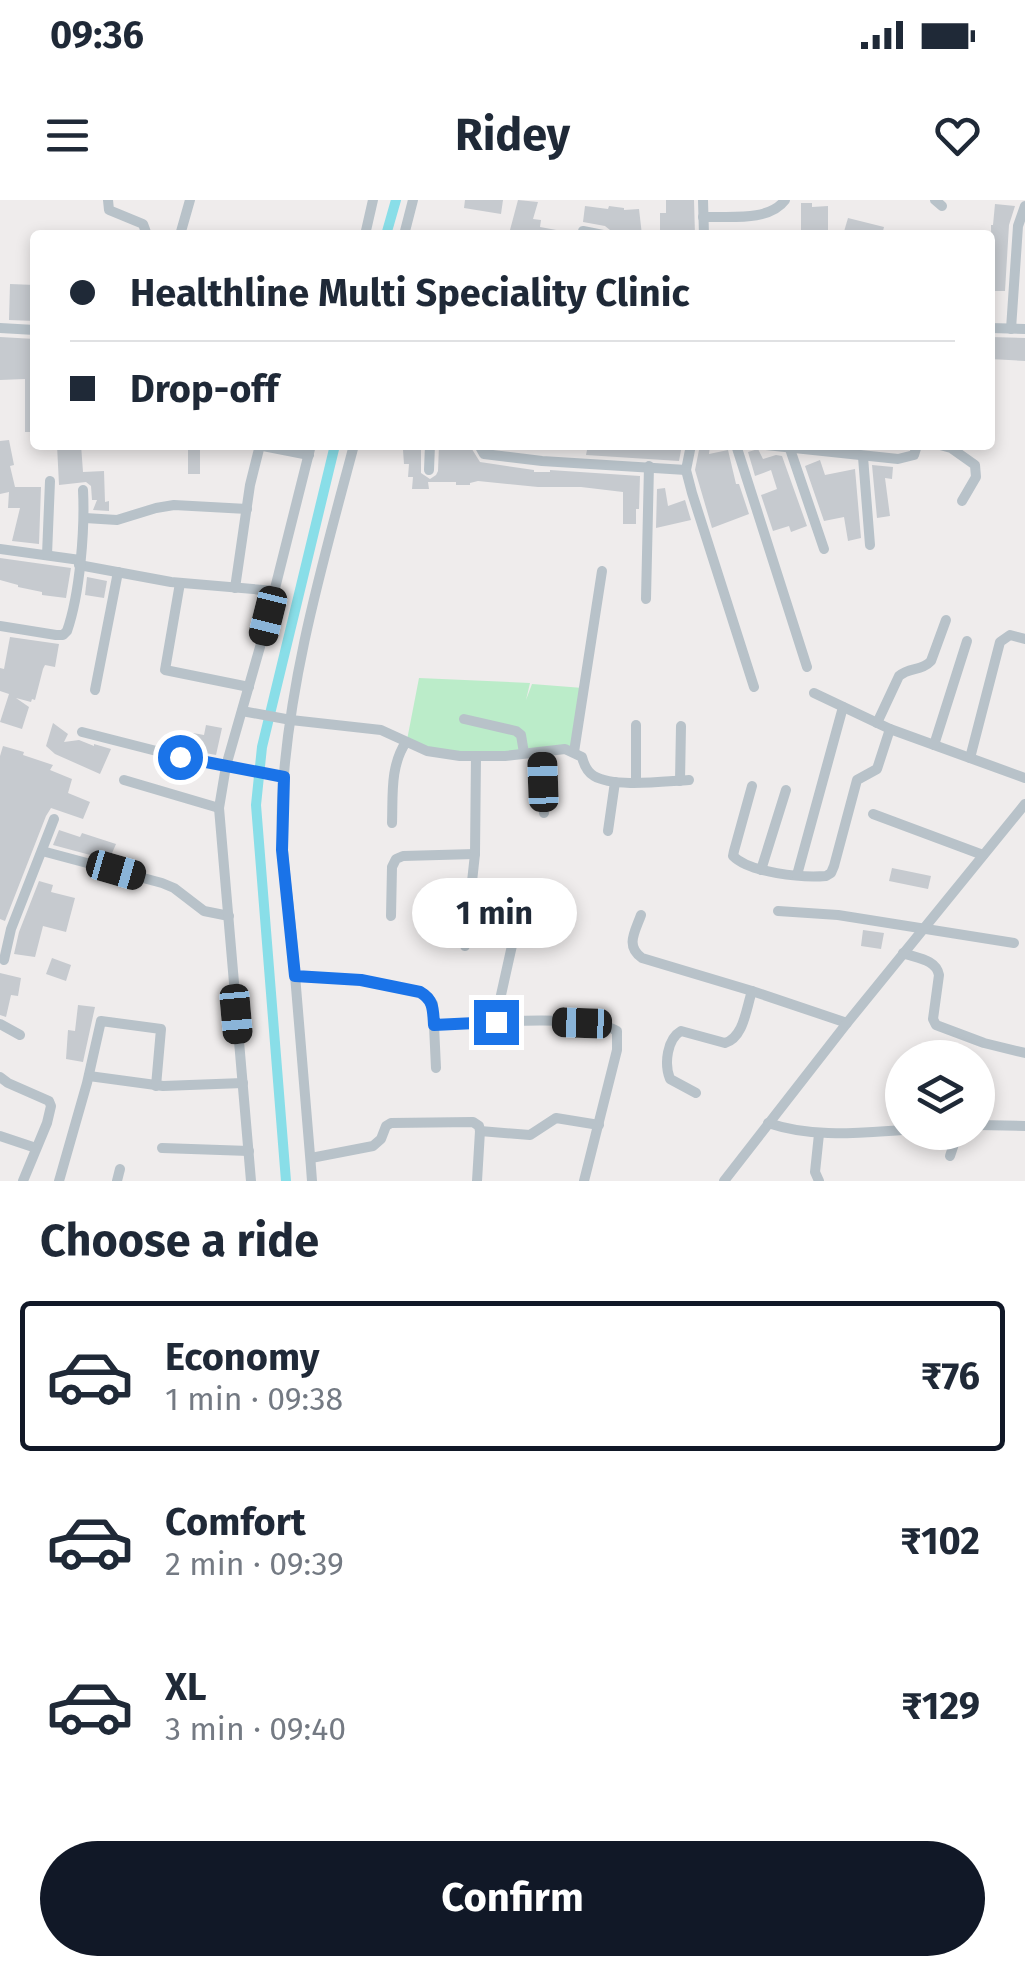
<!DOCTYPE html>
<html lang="en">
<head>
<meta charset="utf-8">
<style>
	:root { --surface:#fff; --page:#f6f6f7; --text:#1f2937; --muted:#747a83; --line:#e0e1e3; --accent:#111827 }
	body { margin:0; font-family:"Fira Sans",sans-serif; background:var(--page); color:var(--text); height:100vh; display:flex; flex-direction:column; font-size:38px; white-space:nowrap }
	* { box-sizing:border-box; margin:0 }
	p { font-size:32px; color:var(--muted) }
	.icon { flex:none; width:55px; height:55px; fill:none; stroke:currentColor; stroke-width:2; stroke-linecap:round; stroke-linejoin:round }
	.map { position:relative; height:981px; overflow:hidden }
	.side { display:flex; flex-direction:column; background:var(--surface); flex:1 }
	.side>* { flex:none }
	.top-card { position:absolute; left:30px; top:30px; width:965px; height:220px; border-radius:10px; box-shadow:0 5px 15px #0003; display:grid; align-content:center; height:220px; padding:0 40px; background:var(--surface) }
	.tools { position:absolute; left:885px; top:840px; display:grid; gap:20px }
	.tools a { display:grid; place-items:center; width:110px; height:110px; border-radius:50%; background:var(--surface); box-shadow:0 5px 15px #0003; font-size:50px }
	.end { position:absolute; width:45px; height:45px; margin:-22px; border:12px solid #1a73e8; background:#fff; box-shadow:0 0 0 5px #fff }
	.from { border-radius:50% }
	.bubble { position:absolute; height:70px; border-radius:35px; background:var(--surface); box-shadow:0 5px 15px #0003; font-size:32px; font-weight:700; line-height:70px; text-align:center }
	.car { position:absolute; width:30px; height:60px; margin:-30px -15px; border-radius:12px; box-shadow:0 0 8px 2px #0007; background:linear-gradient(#222 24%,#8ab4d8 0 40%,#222 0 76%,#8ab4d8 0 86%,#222 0) }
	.top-card b { display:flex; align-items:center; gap:35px; height:95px; font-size:38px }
	.top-card b+b { border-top:2px solid var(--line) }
	.top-card i { width:25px; height:25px; background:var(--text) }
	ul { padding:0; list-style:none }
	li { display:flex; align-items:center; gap:30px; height:150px; margin:0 20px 15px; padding:0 20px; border:5px solid transparent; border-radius:10px }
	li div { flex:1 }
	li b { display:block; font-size:38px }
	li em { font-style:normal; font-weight:700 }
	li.on { border-color:var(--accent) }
	li>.icon { width:90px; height:90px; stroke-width:1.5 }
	h2 { padding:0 40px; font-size:45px; line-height:120px }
	.action { display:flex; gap:20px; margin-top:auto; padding:20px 40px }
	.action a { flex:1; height:115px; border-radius:60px; background:var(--accent); color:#fff; font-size:40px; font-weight:700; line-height:115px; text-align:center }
	.status { display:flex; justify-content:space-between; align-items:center; height:70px; padding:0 50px; background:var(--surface); direction:ltr }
	.status svg { height:28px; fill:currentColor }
	header { display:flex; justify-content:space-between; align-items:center; height:130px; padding:0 40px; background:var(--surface); font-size:45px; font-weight:700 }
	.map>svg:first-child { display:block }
	.green { fill:#bbecc9 }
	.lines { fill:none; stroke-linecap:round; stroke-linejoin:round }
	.canal { stroke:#89dee8; stroke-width:10 }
	.building { fill:#c6cacf }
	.minor { stroke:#b8c2c9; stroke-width:10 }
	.route { stroke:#1a73e8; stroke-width:12 }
</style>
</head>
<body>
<div class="status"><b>09:36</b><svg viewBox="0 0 49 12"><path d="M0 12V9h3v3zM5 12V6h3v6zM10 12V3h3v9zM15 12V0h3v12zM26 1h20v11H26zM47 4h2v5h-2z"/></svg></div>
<header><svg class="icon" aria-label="menu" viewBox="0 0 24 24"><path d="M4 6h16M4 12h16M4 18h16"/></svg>Ridey<svg class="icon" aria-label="heart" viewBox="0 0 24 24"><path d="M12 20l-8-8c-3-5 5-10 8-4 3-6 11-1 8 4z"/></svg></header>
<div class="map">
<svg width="1025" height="981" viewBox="0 0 1025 981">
	<rect width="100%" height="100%" fill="#efecec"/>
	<path class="green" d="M419 478 530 483 526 500 532 484 583 488 574 551 524 552 516 532 522 552C483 554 443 557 407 540Z"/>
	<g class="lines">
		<g class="canal">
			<polyline points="386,35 396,0"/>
			<polyline points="286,981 256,605 262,547 335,245"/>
		</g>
	</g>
	<g class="building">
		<polygon points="465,0 503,0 501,14 464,8"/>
		<polygon points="518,0 538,2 533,19 541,20 540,27 562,31 562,35 520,35 510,30"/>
		<polygon points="666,0 694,0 695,35 660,35 660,13 666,13"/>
		<polygon points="801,3 812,3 812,7 828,6 828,32 810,32 810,35 801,35"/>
		<polygon points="995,4 1015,6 1009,25 1005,91 992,91 991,25 993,25"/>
		<polygon points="585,6 608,9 609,6 624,8 624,10 639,9 642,35 629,35 629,33 610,30 605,26 583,22"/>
		<polygon points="848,18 884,27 882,35 843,35"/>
		<polygon points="10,84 35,85 35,121 9,120"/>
		<polygon points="0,137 35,139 35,232 25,232 25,179 0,180"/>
		<polygon points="990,137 1025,138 1025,161 990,159"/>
		<polygon points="9,240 14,265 10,266 15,287 41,287 39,344 12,341 20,308 8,308 9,292 0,294 0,241"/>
		<polygon points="57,245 81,245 83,272 104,271 105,302 109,301 109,311 93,310 97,300 92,300 91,286 86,282 59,285"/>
		<rect x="188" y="245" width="12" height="29"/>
		<polygon points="439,245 470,246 480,262 534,270 534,272 550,272 550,270 640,276 639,309 636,309 636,324 623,324 623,292 581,287 538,287 478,281 470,283 470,285 456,285 456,282 428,282 429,289 412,289 413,277 408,277 409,264 404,264 403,250 421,249 421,273 430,279 436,275 438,271"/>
		<polygon points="588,245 682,245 679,261 586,255"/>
		<polygon points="700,245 710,245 709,254 728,250 736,284 739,284 749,314 712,328 695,270"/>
		<polygon points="758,249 763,259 776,255 782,256 807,326 791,332 789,326 773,331 761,295 777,289 771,270 755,276 748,252"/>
		<polygon points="820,260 825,275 855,269 861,338 848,341 844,317 824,321 805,266"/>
		<polygon points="872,265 893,267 892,279 885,278 890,316 877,318"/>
		<polygon points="665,288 668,306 685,300 691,320 656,328 657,289"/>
		<polygon points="0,358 71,368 66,398 42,395 42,392 18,387 18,385 0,380"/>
		<polygon points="87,377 107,381 104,398 85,395"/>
		<polygon points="10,437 59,444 55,467 45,465 43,469 35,500 32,499 31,502 16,498 29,507 22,529 0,522 9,494 0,491 0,468 4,469"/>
		<polygon points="53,523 68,534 64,542 79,540 94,546 94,544 111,549 100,574 55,554 46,546"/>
		<polygon points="206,525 222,528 216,555 179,548 182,531 204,535"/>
		<polygon points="3,546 24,552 23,555 53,565 50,570 72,579 68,593 90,602 83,619 51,608 46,616 5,721 0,719 0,556"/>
		<polygon points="59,630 80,637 82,633 116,644 109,660 53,645"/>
		<polygon points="892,668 931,676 928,689 889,681"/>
		<polygon points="39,681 53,685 51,692 75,698 66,732 43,726 35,757 14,754 19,732"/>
		<polygon points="863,730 884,733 881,749 861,746"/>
		<polygon points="52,758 71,765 66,781 46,774"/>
		<polygon points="0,773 21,778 18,796 11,795 6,817 0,815"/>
		<polygon points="78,805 95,807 83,862 66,859 68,830 75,831"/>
	</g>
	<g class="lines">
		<g class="minor">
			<polyline points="108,0 109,10 143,24 147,35"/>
			<polyline points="703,0 704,35"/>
			<polyline points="935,0 942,6"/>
			<path d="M703 17C728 16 769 22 785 0"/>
			<polyline points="583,31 603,35"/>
			<polyline points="180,35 190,0"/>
			<polyline points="365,35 373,0"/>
			<polyline points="404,35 413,0"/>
			<polyline points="0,128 35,130"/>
			<polyline points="990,128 1025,129"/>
			<polyline points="1011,129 1018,26 1025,6"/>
			<polyline points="258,245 309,255"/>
			<polyline points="479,245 484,254 542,261 686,270"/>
			<polyline points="691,245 686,270 692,293 754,487"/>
			<polyline points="736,245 807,467"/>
			<polyline points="766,245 898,259 914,255 917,245"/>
			<polyline points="940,245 951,248 975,265 976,277 962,301"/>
			<polyline points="790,249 824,349"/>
			<polyline points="863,257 870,345"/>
			<polyline points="429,270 430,245"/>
			<polyline points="85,318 117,320 156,308 174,305 247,309"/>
			<polyline points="0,349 80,360"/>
			<polyline points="47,355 50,281"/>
			<polyline points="79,365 171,382 275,391"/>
			<polyline points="180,383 165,470 249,487"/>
			<polyline points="235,388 250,285 260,245"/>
			<polyline points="646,399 649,266"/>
			<path d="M0 426 56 435H63L67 431C80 394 85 329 83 290"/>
			<polyline points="95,490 118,372"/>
			<polyline points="814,493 890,529 1025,578"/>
			<path d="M242 511 291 520 381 530 427 551 460 556H505L565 549 582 557C584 565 587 572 594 576 614 588 666 581 689 580"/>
			<polyline points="464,519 516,531 521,535 524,553"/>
			<path d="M877 523 899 476C909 467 922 471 931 461L946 420"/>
			<polyline points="636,525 636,581"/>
			<polyline points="82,532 180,557 284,577"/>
			<polyline points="934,545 967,441"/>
			<polyline points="541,552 544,613"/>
			<polyline points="574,552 602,371"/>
			<polyline points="970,558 1000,442 1010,435 1025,439"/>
			<polyline points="124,580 219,608"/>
			<polyline points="680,581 681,526"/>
			<path d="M752 586 734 651 733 656C750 673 802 678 826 676L831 673 834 666 857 580 877 569 890 529"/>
			<polyline points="873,614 983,655"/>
			<path d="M392 623C393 595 390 566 406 542"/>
			<polyline points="608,631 615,582"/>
			<polyline points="42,651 162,683 174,688 204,711 229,716"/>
			<polyline points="761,670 786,590"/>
			<polyline points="797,675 843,507"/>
			<polyline points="778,711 838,715 1014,743"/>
			<path d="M641 715C635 732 625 746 642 758L752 791 847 823"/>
			<polyline points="391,716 392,667 396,659 403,656 475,654"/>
			<polyline points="465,746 475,654 476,556"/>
			<path d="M903 753C916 758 936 759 939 775L933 819 936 825 984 843 1025 853"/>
			<polyline points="4,760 11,729 54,619"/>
			<polyline points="295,776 361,780 421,792 428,797 433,804 436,868"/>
			<polyline points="495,822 519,714"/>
			<polyline points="0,824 20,835"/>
			<path d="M434 825C472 823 588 813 617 831V850L584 981"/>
			<polyline points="89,876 163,886 243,883"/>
			<polyline points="0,877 8,883 49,901 51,906 47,923 23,981"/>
			<path d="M696 893 670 879C664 864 667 839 681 831L725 843C744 837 746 809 752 791"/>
			<path d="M768 923C813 938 856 933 902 930"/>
			<polyline points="978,925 1025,926"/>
			<polyline points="480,931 530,935 556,918 599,925"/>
			<polyline points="819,934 815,972 819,981"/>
			<polyline points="0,936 36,948"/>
			<polyline points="162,948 249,951"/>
			<polyline points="950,956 958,932"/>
			<polyline points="311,958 373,946 381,939 386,926 391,923 473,922 479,926 480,931 477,981"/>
			<polyline points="59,981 87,883 101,821 161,829 156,886"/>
			<polyline points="117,981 120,969"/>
			<polyline points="251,981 219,608 226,566 262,440 311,245"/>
			<path d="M312 981C306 900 299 819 292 739 288 693 280 648 282 602 288 481 323 362 354 245"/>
			<polyline points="724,981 847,823 1025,604"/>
		</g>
	</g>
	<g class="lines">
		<path class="route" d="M180 557 284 577 282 650 295 776 361 780 420 792C434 800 433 810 434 825L496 822"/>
	</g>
</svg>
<div class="tools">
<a><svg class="icon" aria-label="layers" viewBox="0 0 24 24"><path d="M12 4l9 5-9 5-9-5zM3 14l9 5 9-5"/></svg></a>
</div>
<i class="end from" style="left:180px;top:557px"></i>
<i class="end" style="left:496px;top:822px"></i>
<div class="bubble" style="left:412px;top:678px;width:165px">1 min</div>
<i class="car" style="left:268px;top:416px;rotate:194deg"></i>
<i class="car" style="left:543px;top:582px;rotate:358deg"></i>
<i class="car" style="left:116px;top:670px;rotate:106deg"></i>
<i class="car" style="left:236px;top:814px;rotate:175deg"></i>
<i class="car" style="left:582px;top:823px;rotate:272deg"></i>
<div class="top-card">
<b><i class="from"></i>Healthline Multi Speciality Clinic</b>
<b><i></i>Drop-off</b>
</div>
</div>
<section class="side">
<h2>Choose a ride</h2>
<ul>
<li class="on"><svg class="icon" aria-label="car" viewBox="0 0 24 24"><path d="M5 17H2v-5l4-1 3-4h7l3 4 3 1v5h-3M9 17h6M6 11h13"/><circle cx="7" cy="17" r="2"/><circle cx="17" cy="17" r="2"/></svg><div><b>Economy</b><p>1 min · 09:38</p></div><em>₹76</em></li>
<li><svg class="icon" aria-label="car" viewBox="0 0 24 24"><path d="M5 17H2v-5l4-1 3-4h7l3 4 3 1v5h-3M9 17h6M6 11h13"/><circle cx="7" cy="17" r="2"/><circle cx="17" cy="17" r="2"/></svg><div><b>Comfort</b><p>2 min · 09:39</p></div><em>₹102</em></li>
<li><svg class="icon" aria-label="car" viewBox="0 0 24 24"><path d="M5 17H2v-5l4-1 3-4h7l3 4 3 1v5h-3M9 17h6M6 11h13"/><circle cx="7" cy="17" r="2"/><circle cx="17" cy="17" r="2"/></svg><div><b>XL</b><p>3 min · 09:40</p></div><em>₹129</em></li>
</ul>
<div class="action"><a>Confirm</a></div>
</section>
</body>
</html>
